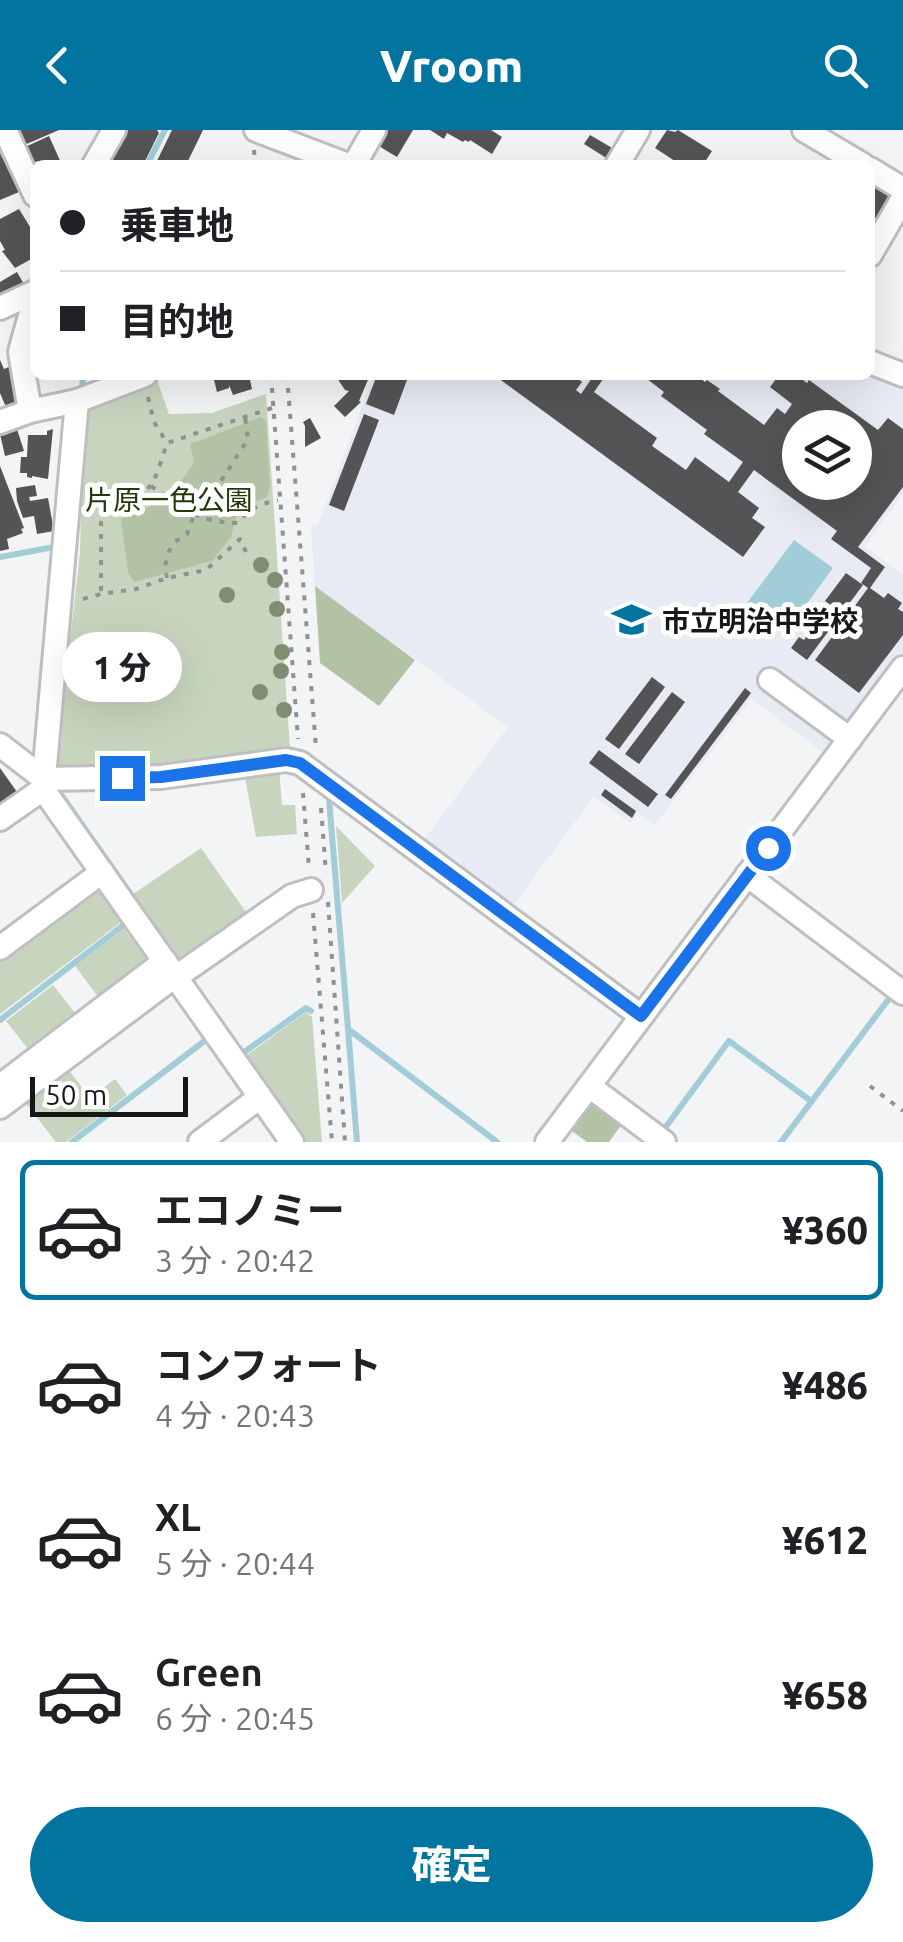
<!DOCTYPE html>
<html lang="ja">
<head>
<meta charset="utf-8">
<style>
	:root { --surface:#fff; --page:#f2f2f2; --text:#202124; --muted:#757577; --line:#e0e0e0; --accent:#01759f }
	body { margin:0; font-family:Ubuntu,"Noto Sans JP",sans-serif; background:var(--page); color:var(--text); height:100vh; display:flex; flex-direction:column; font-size:38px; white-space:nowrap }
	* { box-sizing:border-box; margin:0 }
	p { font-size:32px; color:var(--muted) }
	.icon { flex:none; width:55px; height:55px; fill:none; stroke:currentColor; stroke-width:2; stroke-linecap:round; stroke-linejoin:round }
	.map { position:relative; height:1012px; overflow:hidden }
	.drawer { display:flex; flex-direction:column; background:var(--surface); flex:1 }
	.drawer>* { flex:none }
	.hud { position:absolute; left:30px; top:30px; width:845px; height:220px; border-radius:15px; box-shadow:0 10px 40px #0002; display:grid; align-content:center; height:220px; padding:0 30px; background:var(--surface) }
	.buttons { position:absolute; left:782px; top:280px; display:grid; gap:20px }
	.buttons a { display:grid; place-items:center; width:90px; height:90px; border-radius:50%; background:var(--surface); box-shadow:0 10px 40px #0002; font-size:50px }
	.scale { position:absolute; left:30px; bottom:25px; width:158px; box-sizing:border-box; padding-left:10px; border:5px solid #171718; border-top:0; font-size:28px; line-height:35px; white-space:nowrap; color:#171718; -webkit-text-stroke:8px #fff; paint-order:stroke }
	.end { position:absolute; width:45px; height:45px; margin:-22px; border:12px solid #1a73e8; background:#fff; box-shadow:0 0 0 5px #fff }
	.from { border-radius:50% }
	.bubble { position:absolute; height:70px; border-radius:35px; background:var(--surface); box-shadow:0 10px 40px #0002; font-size:32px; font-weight:800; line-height:70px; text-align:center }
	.hud b { display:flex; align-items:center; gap:35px; height:95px; font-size:38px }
	.hud b+b { border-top:2px solid var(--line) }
	.hud i { width:25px; height:25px; background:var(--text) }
	ul { padding:18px 0 0; list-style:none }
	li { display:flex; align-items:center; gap:30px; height:140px; margin:0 20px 15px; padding:0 10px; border:5px solid transparent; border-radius:15px }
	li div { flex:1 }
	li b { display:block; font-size:38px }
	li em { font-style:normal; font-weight:800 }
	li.selected { border-color:var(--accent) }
	li>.icon { width:90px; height:90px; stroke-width:1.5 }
	.cta { display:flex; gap:20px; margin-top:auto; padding:20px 30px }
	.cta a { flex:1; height:115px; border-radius:60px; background:var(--accent); color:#fff; font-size:40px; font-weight:800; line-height:115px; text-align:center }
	header { display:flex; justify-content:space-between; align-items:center; height:130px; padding:0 30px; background:var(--accent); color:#fff; font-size:45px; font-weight:800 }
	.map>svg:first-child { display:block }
	.built { fill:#e8eaf4; fill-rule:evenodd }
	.green { fill:#c8d5be }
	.forest { fill:#b1c3a4 }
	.water { fill:#a2cdd8 }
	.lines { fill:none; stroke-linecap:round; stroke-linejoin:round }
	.stream { stroke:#a2cdd8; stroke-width:6 }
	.building { fill:#545456; fill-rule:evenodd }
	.minor-casing { stroke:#bfbfc2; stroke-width:28 }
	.path { stroke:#909192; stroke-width:4; stroke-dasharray:5 8; stroke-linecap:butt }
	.minor { stroke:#fff; stroke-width:22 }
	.tree { fill:#808d74 }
	.route { stroke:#1a73e8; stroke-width:12 }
	.labels { text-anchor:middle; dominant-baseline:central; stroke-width:10; stroke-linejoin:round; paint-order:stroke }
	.park-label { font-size:28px; fill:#223909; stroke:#fff }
	.poi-label { font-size:28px; font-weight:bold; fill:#171718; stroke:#fff; text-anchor:start }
</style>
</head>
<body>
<header><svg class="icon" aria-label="back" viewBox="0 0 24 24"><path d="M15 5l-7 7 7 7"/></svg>Vroom<svg class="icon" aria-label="search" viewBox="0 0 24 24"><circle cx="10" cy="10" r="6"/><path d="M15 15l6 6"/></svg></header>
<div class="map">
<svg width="903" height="1012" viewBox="0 0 903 1012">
	<rect width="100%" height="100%" fill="#f3f4f6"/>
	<path class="built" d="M870 242 903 254V363L865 416 903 445V524L827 625 751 569 655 695 639 683 630 693 594 666 512 777 423 711 508 597 315 456 311 395H318L374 245H870ZM800 298H855V352H800Z"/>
	<g class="green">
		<polygon points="156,247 169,284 212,283 266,264 290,619 162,640 60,641 57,625 80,422 83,277"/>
		<polygon points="279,638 282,675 295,675 297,704 256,707 244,642"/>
		<polygon points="336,696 375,736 342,773"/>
		<polygon points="201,718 250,788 183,835 133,764"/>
		<polygon points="94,754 104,757 125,789 0,884 0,825"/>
		<polygon points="124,799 151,835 101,871 75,836"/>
		<polygon points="53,855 79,888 32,924 6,891"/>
		<polygon points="306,882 312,887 322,1012 301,1012 243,928"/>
		<polygon points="65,935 90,968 115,949 127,965 66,1012 56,1012 21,967"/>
	</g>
	<g class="forest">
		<path d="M261 287 266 291 270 356 267 367 242 377 236 387 231 407 212 431 134 452 128 443 121 389C131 382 142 380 152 375 173 364 182 352 194 332L190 314Z"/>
		<polygon points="315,456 415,530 379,576 320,533"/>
		<polygon points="598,972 624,991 609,1012 587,1012 569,999 589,973"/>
	</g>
	<polygon class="water" points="794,410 833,438 786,502 747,473"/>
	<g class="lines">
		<g class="stream">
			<polyline points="147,35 165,0"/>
			<polyline points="82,259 83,245"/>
			<polyline points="0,427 54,417"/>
			<polyline points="62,666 153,796"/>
			<polyline points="329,669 348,899 497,1012"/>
			<polyline points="0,890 125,794"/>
			<polyline points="348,899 357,1012"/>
			<polyline points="240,919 243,923 306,878 311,881"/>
			<polyline points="662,1002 729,911 811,971"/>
			<polyline points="72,1012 207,909"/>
			<polyline points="781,1012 891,866"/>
		</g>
	</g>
	<g class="building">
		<polygon points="16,0 59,0 22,16"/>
		<polygon points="128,0 157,0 159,3 143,35 115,35 110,32"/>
		<polygon points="172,0 203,0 186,35 155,35"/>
		<polygon points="386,0 413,0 397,27 377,15"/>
		<polygon points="430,0 491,0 502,7 492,24 470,10 469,12 465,10 463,12 447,3 444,9"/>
		<polygon points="667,0 675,2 678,0 712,21 703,35 681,35 655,18"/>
		<polygon points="590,5 614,19 608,29 584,14"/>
		<polygon points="49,6 62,35 39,35 38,31 30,34 23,18"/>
		<polygon points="0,23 19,62 0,70"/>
		<polygon points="870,52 893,67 877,93 870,88"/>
		<polygon points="19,79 35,105 35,127 15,138 2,121 5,120 0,111 0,89"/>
		<polygon points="17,142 25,156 0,171 0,152"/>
		<polygon points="0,230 4,239 11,236 22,276 8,282 0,263"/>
		<polygon points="218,245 249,245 252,259 233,265 229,255 229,258 217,262 214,250 219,248"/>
		<polygon points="335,245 370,245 359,271 361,272 345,287 334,276 349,261 345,260"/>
		<polygon points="377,245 395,245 407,250 394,285 366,274"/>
		<path d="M494 245H573L582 252 576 260 581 264 594 245H606L594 262 657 308 652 316 686 340 695 327 729 352 743 332 704 304 707 300 661 266 664 262 642 245H696L705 252 707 250 720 259 718 261 764 295 777 278 785 284 792 274 770 257 779 245H796L807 253 809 250 878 300 888 288 903 299V357L858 417 885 437 870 458 884 468 888 463 902 473 898 479 903 482V505L859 563 815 530 868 458 861 453 871 438 831 409 837 401 754 340 738 362 759 378 752 388 765 397 743 427ZM800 298H855V352H800Z"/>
		<polygon points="364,284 379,290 344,381 329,375"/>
		<polygon points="310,288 321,308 305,317 305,296 303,292"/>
		<polygon points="17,299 24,321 5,326 0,304"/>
		<polygon points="53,299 48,349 32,346 32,348 27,347 27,343 20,343 21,327 27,327 28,305 47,305 47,301"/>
		<polygon points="0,336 24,398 21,399 23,403 7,409 9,419 0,421"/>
		<polygon points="35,355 37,366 29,367 30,371 48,368 54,401 37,404 34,386 23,388 17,371 16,358"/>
		<polygon points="846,443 863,455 807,530 791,518 799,507 804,510 808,504 804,501 809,495 813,498 818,491 821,493 833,477 825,471"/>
		<polygon points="652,547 665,557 619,619 605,609"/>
		<polygon points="745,558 751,563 671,669 665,665"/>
		<polygon points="672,562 685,572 639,634 625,624"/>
		<polygon points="599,620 658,664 648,677 589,633"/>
		<polygon points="0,638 17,662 0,673"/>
		<polygon points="605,659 636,681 632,688 601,665"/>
	</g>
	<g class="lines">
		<defs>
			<g id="minor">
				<polyline points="5,0 35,65"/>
				<polyline points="256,0 348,35"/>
				<polyline points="804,0 863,35"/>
				<polyline points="94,35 114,0"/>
				<polyline points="354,35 374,0"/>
				<polyline points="617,35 638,0"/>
				<polyline points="870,39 903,59"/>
				<polyline points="870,125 903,68"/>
				<polyline points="0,178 35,162"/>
				<polyline points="870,232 903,245"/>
				<polyline points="77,271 43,659 292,1012"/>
				<polyline points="30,281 20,222 35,168"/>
				<polyline points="0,292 30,281 77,271 145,245"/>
				<polyline points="770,550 850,609"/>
				<polyline points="0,615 44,649 161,647 286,630 300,633 641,886"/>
				<polyline points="0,689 43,659"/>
				<polyline points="747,745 903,863"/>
				<polyline points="0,818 102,742"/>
				<polyline points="176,847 292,766 311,760"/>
				<polyline points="0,956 165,831"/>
				<polyline points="589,956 664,1012"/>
				<polyline points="0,977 175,846"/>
				<polyline points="200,1012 260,967"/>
				<polyline points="547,1012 903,538"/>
			</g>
		</defs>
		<use href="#minor" class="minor-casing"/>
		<g class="path">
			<polyline points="254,20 255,35"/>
			<polyline points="271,245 298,609"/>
			<polyline points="287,245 316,618"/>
			<polyline points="148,267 154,292 167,313"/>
			<path d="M151 356C183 379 197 392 238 393 249 379 260 374 278 370"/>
			<polyline points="101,378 101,463"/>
			<path d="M87 379C108 378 142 371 153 352 159 340 163 325 167 313L272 278"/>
			<polyline points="167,448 165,436 169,421 175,412 187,404 194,385 221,351 248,309 245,286"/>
			<polyline points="83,469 101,464 136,459 167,448 206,440 240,409 247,424"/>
			<polyline points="303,663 309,738"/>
			<polyline points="321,678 326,743"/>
			<polyline points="328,772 345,1012"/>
			<polyline points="313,783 332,1012"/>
			<polyline points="870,956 903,981"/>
		</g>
		<use href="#minor" class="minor"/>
	</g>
	<g class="tree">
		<circle cx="261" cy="435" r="8"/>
		<circle cx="275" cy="450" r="8"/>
		<circle cx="227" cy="465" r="8"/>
		<circle cx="277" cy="479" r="8"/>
		<circle cx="282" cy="522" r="8"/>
		<circle cx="281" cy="541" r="8"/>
		<circle cx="260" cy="562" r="8"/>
		<circle cx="284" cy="580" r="8"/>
	</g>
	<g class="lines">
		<polyline class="route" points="122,648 161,647 286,630 300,633 641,886 768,718"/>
	</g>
	<defs>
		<symbol id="school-bare" viewBox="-9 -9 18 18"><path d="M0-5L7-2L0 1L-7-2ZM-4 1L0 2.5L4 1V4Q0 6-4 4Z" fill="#01759f" stroke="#fff" stroke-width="2.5" paint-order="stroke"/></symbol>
	</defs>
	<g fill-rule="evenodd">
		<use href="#school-bare" x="604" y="462" width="55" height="55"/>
	</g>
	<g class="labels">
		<g class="park-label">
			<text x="169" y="369">片原一色公園</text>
		</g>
		<g class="poi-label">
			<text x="662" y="490">市立明治中学校</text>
		</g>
	</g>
</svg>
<div class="buttons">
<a><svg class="icon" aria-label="layers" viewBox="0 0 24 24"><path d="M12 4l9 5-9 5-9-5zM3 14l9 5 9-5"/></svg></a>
</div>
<div class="scale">50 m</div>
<i class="end from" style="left:768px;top:718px"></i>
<i class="end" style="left:122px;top:648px"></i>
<div class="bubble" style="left:62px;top:502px;width:120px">1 分</div>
<div class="hud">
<b><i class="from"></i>乗車地</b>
<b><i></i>目的地</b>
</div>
</div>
<section class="drawer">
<ul>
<li class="selected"><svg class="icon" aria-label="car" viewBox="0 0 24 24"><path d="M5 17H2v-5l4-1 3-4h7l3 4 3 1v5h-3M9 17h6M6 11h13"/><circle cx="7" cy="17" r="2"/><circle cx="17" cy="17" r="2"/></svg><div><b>エコノミー</b><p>3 分 · 20:42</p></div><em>¥360</em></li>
<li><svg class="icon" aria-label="car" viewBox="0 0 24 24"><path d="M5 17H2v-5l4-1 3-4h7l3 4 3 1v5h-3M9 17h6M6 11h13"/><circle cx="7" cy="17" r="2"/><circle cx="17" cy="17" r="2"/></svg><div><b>コンフォート</b><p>4 分 · 20:43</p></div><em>¥486</em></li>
<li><svg class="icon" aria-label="car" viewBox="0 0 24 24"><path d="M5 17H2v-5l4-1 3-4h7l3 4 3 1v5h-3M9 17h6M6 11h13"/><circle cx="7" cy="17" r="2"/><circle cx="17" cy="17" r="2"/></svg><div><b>XL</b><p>5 分 · 20:44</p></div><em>¥612</em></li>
<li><svg class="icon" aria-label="car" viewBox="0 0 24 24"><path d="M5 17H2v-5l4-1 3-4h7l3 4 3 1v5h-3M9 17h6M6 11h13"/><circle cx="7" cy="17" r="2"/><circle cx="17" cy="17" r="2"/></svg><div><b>Green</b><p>6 分 · 20:45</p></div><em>¥658</em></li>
</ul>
<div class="cta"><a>確定</a></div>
</section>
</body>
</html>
